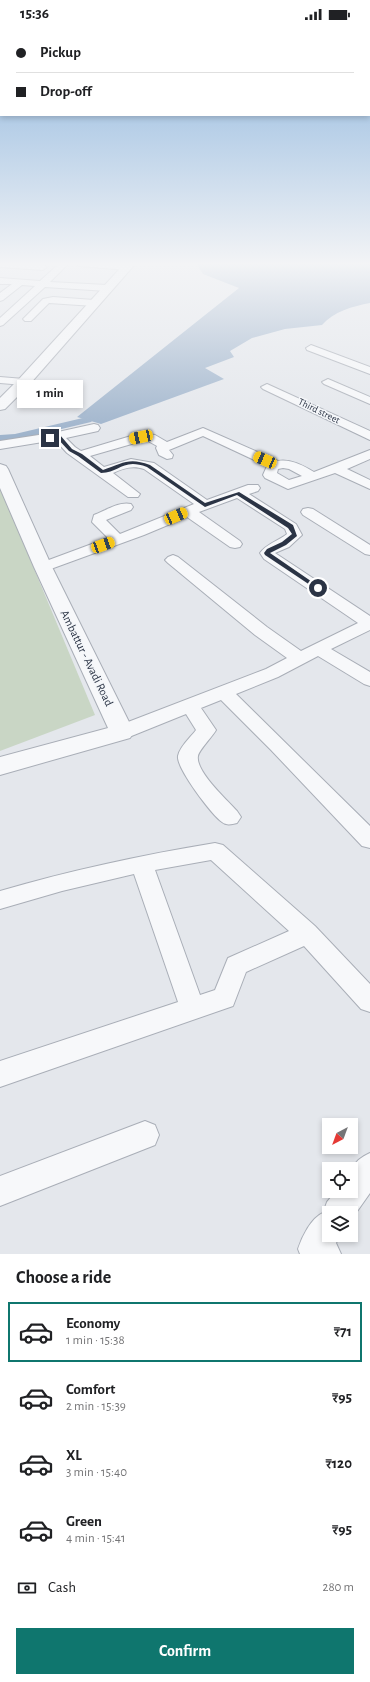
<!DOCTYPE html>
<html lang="en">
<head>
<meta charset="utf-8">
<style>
	:root { --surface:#fff; --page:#f2f2f2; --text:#202124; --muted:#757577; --line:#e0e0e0; --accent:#0f766e }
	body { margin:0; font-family:"Alegreya Sans",sans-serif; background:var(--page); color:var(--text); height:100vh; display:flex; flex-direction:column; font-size:15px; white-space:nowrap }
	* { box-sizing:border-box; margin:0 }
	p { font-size:13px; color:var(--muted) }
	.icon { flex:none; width:22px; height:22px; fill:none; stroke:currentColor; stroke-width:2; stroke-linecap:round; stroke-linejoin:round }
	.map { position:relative; height:1226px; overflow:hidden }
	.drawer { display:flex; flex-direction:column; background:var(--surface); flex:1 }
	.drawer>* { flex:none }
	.guide { position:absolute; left:0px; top:0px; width:370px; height:88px; box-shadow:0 2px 6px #0003; display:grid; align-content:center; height:88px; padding:0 16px; background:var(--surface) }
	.needle { width:26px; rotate:221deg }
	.fabs { position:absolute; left:322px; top:1090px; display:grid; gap:8px }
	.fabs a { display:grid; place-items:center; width:36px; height:36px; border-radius:0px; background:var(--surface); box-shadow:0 2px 6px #0003; font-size:20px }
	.end { position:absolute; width:18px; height:18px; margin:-9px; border:5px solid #2b3445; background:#fff; box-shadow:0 0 0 2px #fff }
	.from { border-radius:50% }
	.bubble { position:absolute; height:28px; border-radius:0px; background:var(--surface); box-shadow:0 2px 6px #0003; font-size:13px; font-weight:700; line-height:28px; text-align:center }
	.car { position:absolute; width:12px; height:24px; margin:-12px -6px; border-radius:5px; box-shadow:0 0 3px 1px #0007; background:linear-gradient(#f5c518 24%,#345 0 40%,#f5c518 0 76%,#345 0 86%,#f5c518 0) }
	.guide b { display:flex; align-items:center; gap:14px; height:38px; font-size:15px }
	.guide b+b { border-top:1px solid var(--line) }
	.guide i { width:10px; height:10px; background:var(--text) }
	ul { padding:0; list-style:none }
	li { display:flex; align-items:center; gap:12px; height:60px; margin:0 8px 6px; padding:0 8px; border:2px solid transparent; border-radius:0px }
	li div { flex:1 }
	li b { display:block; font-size:15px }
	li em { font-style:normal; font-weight:700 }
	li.active { border-color:var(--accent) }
	li>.icon { width:36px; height:36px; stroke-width:1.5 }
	h2 { padding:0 16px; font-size:18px; line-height:48px }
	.pay { display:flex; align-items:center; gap:10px; height:44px; padding:0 16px; font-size:15px }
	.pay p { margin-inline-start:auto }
	.button { display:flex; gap:8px; margin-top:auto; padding:8px 16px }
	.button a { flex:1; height:46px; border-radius:0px; background:var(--accent); color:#fff; font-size:16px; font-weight:700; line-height:46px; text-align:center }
	.status { display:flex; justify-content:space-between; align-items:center; height:28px; padding:0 20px; background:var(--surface); direction:ltr }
	.status svg { height:11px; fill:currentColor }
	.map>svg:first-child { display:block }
	.green { fill:#c9d6c5 }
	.water { fill:#9fb4cc }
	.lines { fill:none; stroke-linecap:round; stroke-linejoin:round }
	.canal { fill:#9fb4cc; fill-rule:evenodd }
	.minor-casing { stroke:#a9aeb7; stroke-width:2 }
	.tertiary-casing { stroke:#a9aeb7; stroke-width:2 }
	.minor { fill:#f7f8fa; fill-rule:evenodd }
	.tertiary { fill:#f7f8fa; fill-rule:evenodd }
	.route { fill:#2b3445 }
	.labels { text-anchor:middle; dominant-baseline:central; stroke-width:3; stroke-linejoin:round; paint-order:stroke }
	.far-street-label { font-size:10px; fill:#2b3445; stroke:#f4f6f9 }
	.street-label { font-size:12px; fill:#2b3445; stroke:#f4f6f9 }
</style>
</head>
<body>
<div class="status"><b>15:36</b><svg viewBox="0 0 49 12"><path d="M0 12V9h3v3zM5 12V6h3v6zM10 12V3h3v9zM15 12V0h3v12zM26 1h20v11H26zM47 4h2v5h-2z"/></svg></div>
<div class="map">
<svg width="370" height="1226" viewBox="0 0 370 1226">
	<rect width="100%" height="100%" fill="#e4e7ec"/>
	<polygon class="green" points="0,459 95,687 0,723"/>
	<path class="water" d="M196 235H370V275C353 278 333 284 322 297L285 301 252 310 230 323 234 329 205 340 224 351 101 396 77 389 239 260 203 246Z"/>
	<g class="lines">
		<polygon class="canal" points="87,389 91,390 93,392 91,394 15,412 0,413 0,407 15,406"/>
		<defs>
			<g id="minor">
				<polygon points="0,235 43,236 47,239 43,242 0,239"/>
				<polygon points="60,235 69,235 50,254 107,257 111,260 107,263 45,259 3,297 0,298 0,290 35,258 22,257 3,272 0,273 0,265 12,256 0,256 0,250 40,253"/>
				<path d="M75 235C87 235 125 232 132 239L128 242 79 238Z"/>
				<polygon points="53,269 94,272 99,275 94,278 49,275 31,293 25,293 23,291 43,271"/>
				<polygon points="311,317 370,339 370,346 307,322 306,320"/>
				<polygon points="0,349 24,351 30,354 24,357 0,355"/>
				<polygon points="328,351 370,369 370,376 324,356 322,354"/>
				<polygon points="267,356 370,403 370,412 263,361 261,359"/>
				<path d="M94 396 98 397 100 400 98 403 66 410 75 419 81 423 141 405 155 407 167 414 203 400 278 433C291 431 302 437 314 444L370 422V431L347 441 370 452V461L335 445 288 461 265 450 263 447 267 438 203 408 169 422 173 427 172 430 167 431 159 427 156 420 157 418 148 413H142L90 428 104 439 131 431 154 435 207 472 248 457H258L260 460 258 463 249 466 296 496 302 507 289 519 275 525 370 588V602L331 621 370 644V658L364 656 318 628 278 649 236 666 370 798V820L362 818 271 722 221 672 201 680 216 702C212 709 199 722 198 728 195 743 228 773 237 783L241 789 237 795C232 796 227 798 222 794 212 787 176 740 178 728 180 718 191 709 196 702L186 686 129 709 122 710 115 709 112 704 115 699 266 641 287 630 255 607 168 535 165 532 168 529 173 527 178 529 267 599 301 623 358 595 264 531 260 525C266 516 278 513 287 506L285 501 237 470 199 484 240 513 242 516 240 519 235 520 230 519 187 489 144 507 48 542 43 544 38 542 35 539 38 536 108 510 92 494 94 487C105 483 119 473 131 476L133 479 131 482 106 492 120 506 194 476 144 441C133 437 124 440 113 445L140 466 138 469H128L67 425 55 412 0 421V413L58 404ZM283 440 289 441 302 448 289 452 277 445 278 441Z"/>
				<polygon points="308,480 313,481 370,517 370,527 365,526 303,487 301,484 303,481"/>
				<path d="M215 815 223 817 315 898 370 956V984L361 981 304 918 246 944 233 978 0 1059V1033L178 974 134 846 62 863 0 881V863C72 842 142 827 215 815ZM211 832 289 903 228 930 215 962 200 967 155 842Z"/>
				<polygon points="145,1093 155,1097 159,1107 155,1117 0,1178 0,1148"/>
				<path d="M370 1125V1165L351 1192V1185H329V1207H340L336 1215 341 1226H300L298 1221C302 1209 311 1190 323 1185L327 1174 336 1163H351C351 1143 350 1134 370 1125Z"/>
			</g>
			<g id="tertiary">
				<polygon points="125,235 136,235 29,357 5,381 0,382 0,370 19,351"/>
				<polygon points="0,436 6,438 8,441 52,539 134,704 130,710 0,747 0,729 108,700 34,539 0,460"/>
			</g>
		</defs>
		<use href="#minor" class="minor-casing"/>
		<use href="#tertiary" class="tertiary-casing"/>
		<use href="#minor" class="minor"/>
		<use href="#tertiary" class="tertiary"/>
	</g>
	<linearGradient id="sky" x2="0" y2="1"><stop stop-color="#8bb4dd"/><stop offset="0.58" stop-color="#f3f4f6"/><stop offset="1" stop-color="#f3f4f6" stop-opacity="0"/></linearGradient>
	<rect width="370" height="407" fill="url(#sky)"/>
	<path class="route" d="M60 407 72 421 82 426 103 442C123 435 129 429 150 437L205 475 239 464 293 497 297 508 286 517 270 525 321 560 316 561 265 527 264 525 267 521 282 514 292 506 288 500 237 467 205 479 147 439C122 430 120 445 101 445L78 428 69 423 57 410 50 411 47 410Z"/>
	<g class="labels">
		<g class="far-street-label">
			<text transform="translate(319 383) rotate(26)">Third street</text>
		</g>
		<g class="street-label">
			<text transform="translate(87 630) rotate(64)">Ambattur - Avadi Road</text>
		</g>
	</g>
</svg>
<div class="fabs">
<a><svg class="needle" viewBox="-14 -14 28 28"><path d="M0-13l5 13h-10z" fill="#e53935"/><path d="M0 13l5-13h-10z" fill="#757577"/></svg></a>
<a><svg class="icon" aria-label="locate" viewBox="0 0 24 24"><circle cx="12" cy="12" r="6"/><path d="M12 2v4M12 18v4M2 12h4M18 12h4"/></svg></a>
<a><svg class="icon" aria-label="layers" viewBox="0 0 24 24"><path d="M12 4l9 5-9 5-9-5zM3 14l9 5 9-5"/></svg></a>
</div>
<i class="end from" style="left:318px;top:560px"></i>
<i class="end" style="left:50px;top:410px"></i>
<div class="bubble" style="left:17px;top:352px;width:66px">1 min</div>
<i class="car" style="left:141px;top:409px;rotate:258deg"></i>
<i class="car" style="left:265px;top:432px;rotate:293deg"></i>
<i class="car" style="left:176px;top:488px;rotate:67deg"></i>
<i class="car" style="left:103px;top:517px;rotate:70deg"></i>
<div class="guide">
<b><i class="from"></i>Pickup</b>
<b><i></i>Drop-off</b>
</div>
</div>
<section class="drawer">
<h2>Choose a ride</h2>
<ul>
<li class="active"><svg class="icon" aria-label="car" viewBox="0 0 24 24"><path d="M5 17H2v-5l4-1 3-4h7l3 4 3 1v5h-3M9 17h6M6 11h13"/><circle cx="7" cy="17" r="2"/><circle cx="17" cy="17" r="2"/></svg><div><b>Economy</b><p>1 min · 15:38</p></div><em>₹71</em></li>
<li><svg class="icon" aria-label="car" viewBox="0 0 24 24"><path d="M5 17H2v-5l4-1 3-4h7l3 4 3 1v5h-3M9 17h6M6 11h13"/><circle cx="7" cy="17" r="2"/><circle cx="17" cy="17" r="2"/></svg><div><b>Comfort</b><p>2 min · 15:39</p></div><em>₹95</em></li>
<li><svg class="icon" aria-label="car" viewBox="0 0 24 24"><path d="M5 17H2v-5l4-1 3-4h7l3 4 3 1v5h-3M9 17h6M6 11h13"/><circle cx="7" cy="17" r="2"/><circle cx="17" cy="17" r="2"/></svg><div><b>XL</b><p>3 min · 15:40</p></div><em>₹120</em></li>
<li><svg class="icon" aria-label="car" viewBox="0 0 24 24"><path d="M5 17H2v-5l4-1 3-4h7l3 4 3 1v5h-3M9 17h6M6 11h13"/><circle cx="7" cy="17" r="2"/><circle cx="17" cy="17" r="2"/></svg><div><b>Green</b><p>4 min · 15:41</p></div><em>₹95</em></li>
</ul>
<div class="pay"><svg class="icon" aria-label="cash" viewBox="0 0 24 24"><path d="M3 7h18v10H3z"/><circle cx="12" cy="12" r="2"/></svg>Cash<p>280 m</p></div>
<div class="button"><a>Confirm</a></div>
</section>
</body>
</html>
